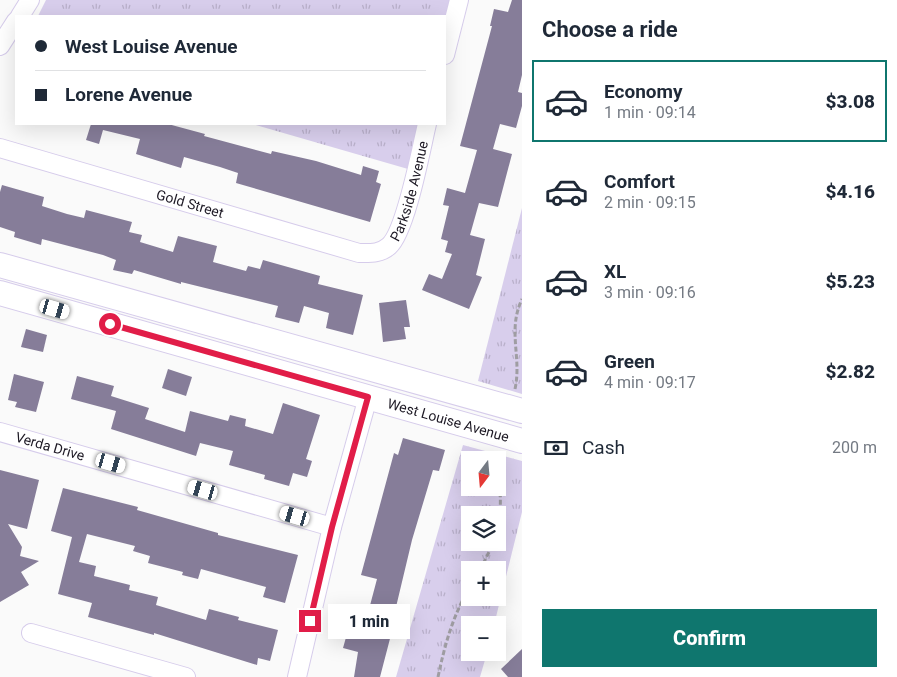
<!DOCTYPE html>
<html lang="en">
<head>
<meta charset="utf-8">
<style>
	:root { --surface:#fff; --page:#f2f2f3; --text:#1f2937; --muted:#747a83; --line:#e0e1e3; --accent:#0f766e }
	body { margin:0; font-family:Roboto,sans-serif; background:var(--page); color:var(--text); height:100vh; display:flex; flex-direction:column; font-size:19px; white-space:nowrap }
	* { box-sizing:border-box; margin:0 }
	p { font-size:16px; color:var(--muted) }
	.icon { flex:none; width:28px; height:28px; fill:none; stroke:currentColor; stroke-width:2; stroke-linecap:round; stroke-linejoin:round }
	.map { position:relative; flex:1; overflow:hidden }
	.side { display:flex; flex-direction:column; background:var(--surface); width:375px }
	.side>* { flex:none }
	.top-card { position:absolute; left:15px; top:15px; width:431px; height:110px; border-radius:0px; box-shadow:0 5px 20px #0002; display:grid; align-content:center; height:110px; padding:0 20px; background:var(--surface) }
	.needle { width:32px; rotate:196deg }
	.fabs { position:absolute; left:461px; top:451px; display:grid; gap:10px }
	.fabs a { display:grid; place-items:center; width:45px; height:45px; border-radius:0px; background:var(--surface); box-shadow:0 5px 20px #0002; font-size:25px }
	.end { position:absolute; width:22px; height:22px; margin:-11px; border:6px solid #e11d48; background:#fff; box-shadow:0 0 0 2px #fff }
	.from { border-radius:50% }
	.bubble { position:absolute; height:35px; border-radius:0px; background:var(--surface); box-shadow:0 5px 20px #0002; font-size:16px; font-weight:800; line-height:35px; text-align:center }
	.car { position:absolute; width:15px; height:30px; margin:-15px -8px; border-radius:6px; box-shadow:0 0 4px 1px #0007; background:linear-gradient(#fff 24%,#345 0 40%,#fff 0 76%,#345 0 86%,#fff 0) }
	.top-card b { display:flex; align-items:center; gap:18px; height:48px; font-size:19px }
	.top-card b+b { border-top:1px solid var(--line) }
	.top-card i { width:12px; height:12px; background:var(--text) }
	ul { padding:0; list-style:none }
	li { display:flex; align-items:center; gap:15px; height:82px; margin:0 10px 8px; padding:0 10px; border:2px solid transparent; border-radius:0px }
	li div { flex:1 }
	li b { display:block; font-size:19px }
	li em { font-style:normal; font-weight:800 }
	li.on { border-color:var(--accent) }
	li>.icon { width:45px; height:45px; stroke-width:1.5 }
	h2 { padding:0 20px; font-size:22px; line-height:60px }
	.pay { display:flex; align-items:center; gap:12px; height:55px; padding:0 20px; font-size:19px }
	.pay p { margin-inline-start:auto }
	.action { display:flex; gap:10px; margin-top:auto; padding:10px 20px }
	.action a { flex:1; height:58px; border-radius:0px; background:var(--accent); color:#fff; font-size:20px; font-weight:800; line-height:58px; text-align:center }
	main { display:flex; flex:1; min-height:0 }
	.map>svg:first-child { display:block }
	.park { fill:url(#park-tufts); fill-rule:evenodd }
	.building { fill:#867d99 }
	.lines { fill:none; stroke-linecap:round; stroke-linejoin:round }
	.minor-casing { stroke:#d6cceb; stroke-width:20 }
	.secondary-casing { stroke:#d6cceb; stroke-width:26 }
	.path { stroke:#9f9da2; stroke-width:3; stroke-dasharray:5 2.5; stroke-linecap:butt }
	.minor { stroke:#fff; stroke-width:18 }
	.secondary { stroke:#fff; stroke-width:24 }
	.route { stroke:#e11d48; stroke-width:6 }
	.labels { text-anchor:middle; dominant-baseline:central; stroke-width:4; stroke-linejoin:round; paint-order:stroke }
	.street-label { font-size:14px; fill:#1d1924; stroke:#fafafa }
</style>
</head>
<body>
<main>
<div class="map">
<svg width="522" height="677" viewBox="0 0 522 677">
	<defs>
		<pattern id="park-tufts" width="24" height="20" patternUnits="userSpaceOnUse" patternTransform="scale(1.25)"><rect width="24" height="20" fill="#d8ceec"/><path d="M3 7l-1-3M5 7V3M7 7l1-3M15 17l-1-3M17 17v-4M19 17l1-3" fill="none" stroke="#b9b0ca"/></pattern>
	</defs>
	<rect width="100%" height="100%" fill="#fafafa"/>
	<g class="park">
		<polygon points="46,0 451,0 445,23 445,16 38,16"/>
		<polygon points="252,124 420,124 408,169"/>
		<polygon points="522,208 522,394 478,381"/>
		<path d="M463 445 522 461V512L494 625H470V652L487 653 480 677H396ZM470 460H498V488H470ZM470 515H498V542H470ZM470 570H498V598H470Z"/>
	</g>
	<g class="building">
		<polygon points="512,0 522,0 522,75 518,92 522,93 522,106 516,128 500,124 493,149 512,154 498,207 479,203 470,235 485,239 476,275 482,277 469,309 422,290 429,274 442,279 452,254 445,252 448,241 441,239 449,206 443,205 447,188 465,193 477,150 460,146 492,26 490,26 494,9 508,12"/>
		<polygon points="91,124 168,124 205,134 204,136 271,154 272,151 316,161 361,175 363,166 379,171 376,182 381,184 370,222 236,183 238,173 220,167 184,157 181,168 136,154 140,139 103,130 99,144 86,140"/>
		<polygon points="2,185 44,197 42,206 67,214 84,218 86,210 132,222 129,232 142,235 140,242 173,252 178,236 217,246 213,262 246,271 248,266 260,269 263,260 320,276 318,284 363,295 353,335 326,328 329,313 304,306 299,323 275,317 278,306 181,282 181,284 134,270 132,274 113,270 116,260 103,255 42,239 41,245 14,237 15,232 0,227 0,192"/>
		<polygon points="406,300 410,327 404,327 406,339 383,342 379,303"/>
		<polygon points="26,329 47,335 43,352 21,347"/>
		<polygon points="168,369 192,377 186,396 162,388"/>
		<polygon points="14,374 44,382 36,412 15,407 17,402 8,400"/>
		<polygon points="77,376 114,386 111,396 149,408 145,419 185,432 190,411 228,421 230,415 246,419 245,426 273,434 283,403 320,415 306,459 312,461 307,477 293,473 289,486 264,479 265,475 229,465 233,451 200,443 196,456 111,429 116,411 71,399"/>
		<polygon points="403,438 445,450 439,471 433,470 412,540 396,607 398,608 380,677 354,677 358,652 343,648 354,609 368,613 377,579 361,575 394,453 398,455"/>
		<polygon points="0,470 39,480 27,529 8,524 22,547 20,556 39,561 21,572 29,585 0,602"/>
		<polygon points="63,488 138,507 137,510 218,533 218,535 298,555 285,603 263,597 266,587 201,569 198,579 182,575 183,572 148,563 150,556 133,551 135,546 87,534 79,562 96,566 94,576 130,585 129,590 158,597 156,605 206,620 209,609 239,617 238,620 278,630 270,661 258,658 257,665 154,633 154,635 88,617 92,603 58,594 72,537 51,531"/>
		<polygon points="522,649 522,677 508,677 501,669"/>
	</g>
	<g class="lines">
		<defs>
			<g id="minor">
				<polyline points="20,16 30,0"/>
				<polyline points="0,46 16,21"/>
				<polyline points="445,55 459,0"/>
				<path id="s1" d="M0 148 359 253C370 253 380 254 389 246 406 231 421 149 427 124"/>
				<path id="s2" d="M0 432 332 527"/>
				<polyline points="31,633 186,677"/>
				<polyline points="297,677 332,527 368,397"/>
			</g>
			<g id="secondary">
				<polyline points="0,265 522,411"/>
				<path id="s3" d="M0 293 522 441"/>
			</g>
		</defs>
		<use href="#minor" class="minor-casing"/>
		<use href="#secondary" class="secondary-casing"/>
		<g class="path">
			<path d="M515 389C522 357 507 331 522 299"/>
			<path d="M498 527C503 504 498 479 501 455"/>
			<polyline points="480,570 494,542"/>
			<path d="M438 677C445 644 453 615 470 587"/>
		</g>
		<use href="#minor" class="minor"/>
		<use href="#secondary" class="secondary"/>
	</g>
	<g class="lines">
		<polyline class="route" points="110,324 368,397 332,527 310,621"/>
	</g>
	<g class="labels">
		<g class="street-label">
			<text stroke="none"><textPath href="#s1" startOffset="465">Parkside Avenue</textPath></text>
			<text stroke="none"><textPath href="#s1" startOffset="198">Gold Street</textPath></text>
			<text stroke="none"><textPath href="#s3" startOffset="466">West Louise Avenue</textPath></text>
			<text stroke="none"><textPath href="#s2" startOffset="52">Verda Drive</textPath></text>
		</g>
	</g>
</svg>
<div class="fabs">
<a><svg class="needle" viewBox="-14 -14 28 28"><path d="M0-13l5 13h-10z" fill="#e53935"/><path d="M0 13l5-13h-10z" fill="#747a83"/></svg></a>
<a><svg class="icon" aria-label="layers" viewBox="0 0 24 24"><path d="M12 4l9 5-9 5-9-5zM3 14l9 5 9-5"/></svg></a>
<a>+</a>
<a>−</a>
</div>
<i class="end from" style="left:110px;top:324px"></i>
<i class="end" style="left:310px;top:621px"></i>
<div class="bubble" style="left:328px;top:604px;width:82px">1 min</div>
<i class="car" style="left:55px;top:309px;rotate:106deg"></i>
<i class="car" style="left:111px;top:463px;rotate:106deg"></i>
<i class="car" style="left:203px;top:490px;rotate:286deg"></i>
<i class="car" style="left:295px;top:516px;rotate:286deg"></i>
<div class="top-card">
<b><i class="from"></i>West Louise Avenue</b>
<b><i></i>Lorene Avenue</b>
</div>
</div>
<section class="side">
<h2>Choose a ride</h2>
<ul>
<li class="on"><svg class="icon" aria-label="car" viewBox="0 0 24 24"><path d="M5 17H2v-5l4-1 3-4h7l3 4 3 1v5h-3M9 17h6M6 11h13"/><circle cx="7" cy="17" r="2"/><circle cx="17" cy="17" r="2"/></svg><div><b>Economy</b><p>1 min · 09:14</p></div><em>$3.08</em></li>
<li><svg class="icon" aria-label="car" viewBox="0 0 24 24"><path d="M5 17H2v-5l4-1 3-4h7l3 4 3 1v5h-3M9 17h6M6 11h13"/><circle cx="7" cy="17" r="2"/><circle cx="17" cy="17" r="2"/></svg><div><b>Comfort</b><p>2 min · 09:15</p></div><em>$4.16</em></li>
<li><svg class="icon" aria-label="car" viewBox="0 0 24 24"><path d="M5 17H2v-5l4-1 3-4h7l3 4 3 1v5h-3M9 17h6M6 11h13"/><circle cx="7" cy="17" r="2"/><circle cx="17" cy="17" r="2"/></svg><div><b>XL</b><p>3 min · 09:16</p></div><em>$5.23</em></li>
<li><svg class="icon" aria-label="car" viewBox="0 0 24 24"><path d="M5 17H2v-5l4-1 3-4h7l3 4 3 1v5h-3M9 17h6M6 11h13"/><circle cx="7" cy="17" r="2"/><circle cx="17" cy="17" r="2"/></svg><div><b>Green</b><p>4 min · 09:17</p></div><em>$2.82</em></li>
</ul>
<div class="pay"><svg class="icon" aria-label="cash" viewBox="0 0 24 24"><path d="M3 7h18v10H3z"/><circle cx="12" cy="12" r="2"/></svg>Cash<p>200 m</p></div>
<div class="action"><a>Confirm</a></div>
</section>
</main>
</body>
</html>
